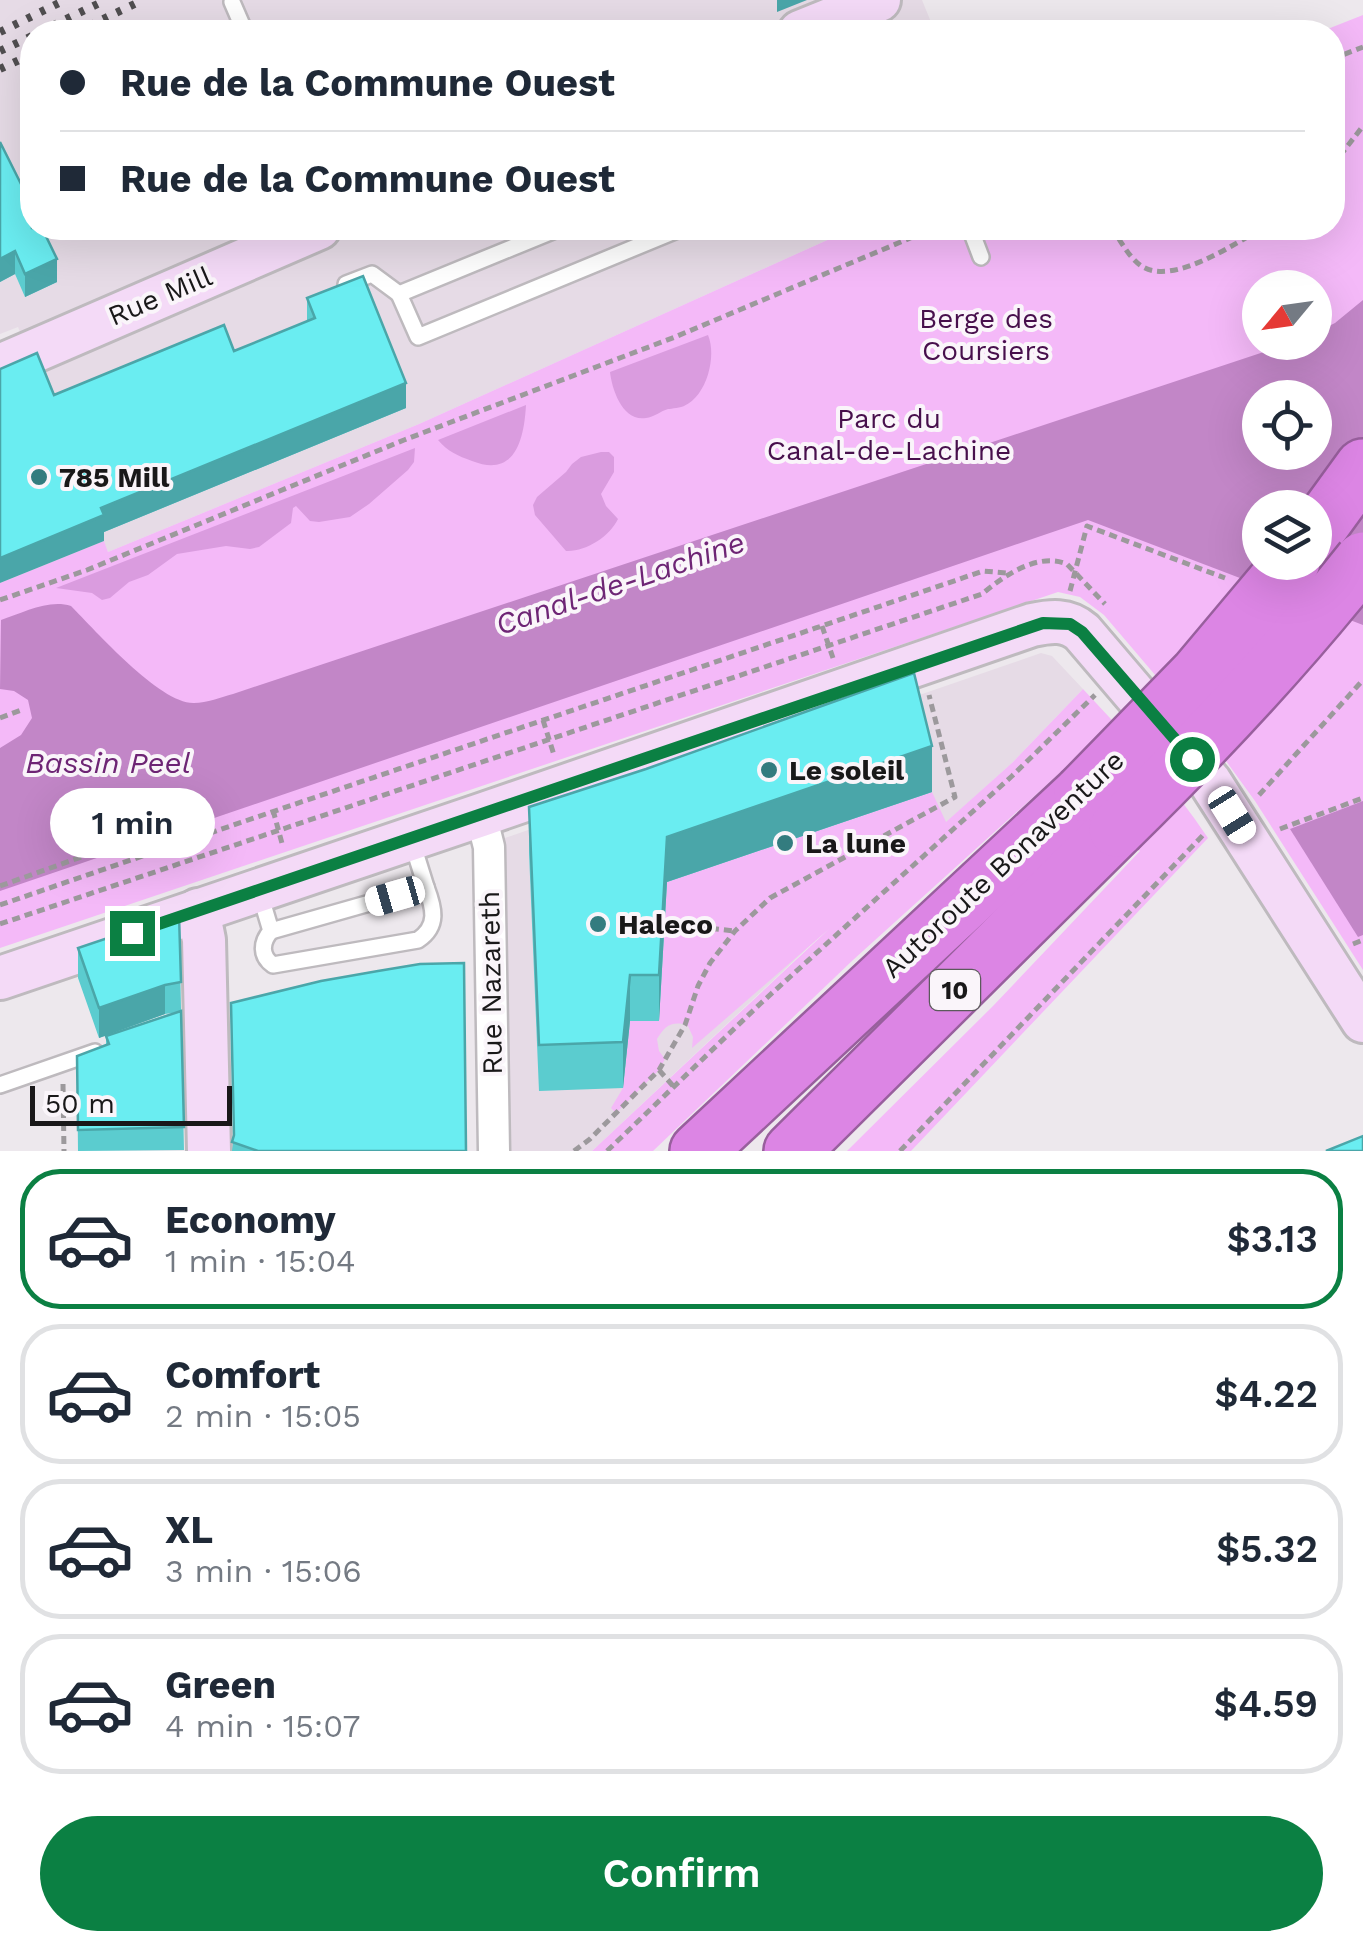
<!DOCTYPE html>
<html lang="en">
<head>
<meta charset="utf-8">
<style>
	:root { --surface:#fff; --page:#f6f6f7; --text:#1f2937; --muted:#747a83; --line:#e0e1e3; --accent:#0b8043 }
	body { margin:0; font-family:"Work Sans",sans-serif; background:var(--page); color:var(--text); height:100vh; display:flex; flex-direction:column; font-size:38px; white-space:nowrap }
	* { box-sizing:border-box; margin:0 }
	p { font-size:32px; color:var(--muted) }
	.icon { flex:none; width:55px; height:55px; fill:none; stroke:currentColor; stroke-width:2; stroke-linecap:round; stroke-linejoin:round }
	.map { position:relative; height:1151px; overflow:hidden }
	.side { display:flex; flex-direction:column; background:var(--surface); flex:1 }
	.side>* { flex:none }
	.hud { position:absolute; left:20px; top:20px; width:1325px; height:220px; border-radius:40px; box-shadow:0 10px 40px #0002; display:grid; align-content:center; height:220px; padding:0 40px; background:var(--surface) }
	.needle { width:65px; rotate:241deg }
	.controls { position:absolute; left:1242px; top:270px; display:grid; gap:20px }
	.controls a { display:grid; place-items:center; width:90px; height:90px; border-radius:50%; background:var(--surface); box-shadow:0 10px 40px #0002; font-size:50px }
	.scale { position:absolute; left:30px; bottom:25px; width:202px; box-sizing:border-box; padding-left:10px; border:5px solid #191819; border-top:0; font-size:28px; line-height:35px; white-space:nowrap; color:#191819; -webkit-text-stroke:8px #faf5fa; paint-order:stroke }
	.end { position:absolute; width:45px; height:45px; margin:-22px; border:12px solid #0b8043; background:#fff; box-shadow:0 0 0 5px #fff }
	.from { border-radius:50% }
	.bubble { position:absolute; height:70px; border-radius:35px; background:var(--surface); box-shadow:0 10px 40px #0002; font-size:32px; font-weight:600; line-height:70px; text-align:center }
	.car { position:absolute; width:30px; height:60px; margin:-30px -15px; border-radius:12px; box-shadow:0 0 8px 2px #0007; background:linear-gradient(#fff 24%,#345 0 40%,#fff 0 76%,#345 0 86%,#fff 0) }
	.hud b { display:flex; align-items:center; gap:35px; height:95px; font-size:38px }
	.hud b+b { border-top:2px solid var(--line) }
	.hud i { width:25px; height:25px; background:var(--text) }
	ul { padding:18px 0 0; list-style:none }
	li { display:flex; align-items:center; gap:30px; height:140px; margin:0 20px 15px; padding:0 20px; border:5px solid var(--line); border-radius:40px }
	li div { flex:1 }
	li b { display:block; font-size:38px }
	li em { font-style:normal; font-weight:600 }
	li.current { border-color:var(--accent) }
	li>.icon { width:90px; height:90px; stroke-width:1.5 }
	.primary-button { display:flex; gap:20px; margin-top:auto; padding:20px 40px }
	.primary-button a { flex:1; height:115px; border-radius:60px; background:var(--accent); color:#fff; font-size:40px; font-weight:600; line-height:115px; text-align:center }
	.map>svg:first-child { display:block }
	.built { fill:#e6dbe6 }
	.green { fill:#f4b9f8; fill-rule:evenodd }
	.forest { fill:#da9cdf }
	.water { fill:#c286c7; fill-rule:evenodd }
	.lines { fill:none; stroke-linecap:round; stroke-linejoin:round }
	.lane-casing { stroke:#bebabe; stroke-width:20 }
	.street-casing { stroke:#bebabe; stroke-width:35 }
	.secondary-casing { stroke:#bebabe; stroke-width:48 }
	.highway-casing { stroke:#985f9d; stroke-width:60 }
	.path { stroke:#9c999c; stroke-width:5; stroke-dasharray:8 5; stroke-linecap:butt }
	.lane { stroke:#fff; stroke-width:15 }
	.street { stroke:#fff; stroke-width:30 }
	.secondary { stroke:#f4daf7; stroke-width:42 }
	.highway { stroke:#dc85e4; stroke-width:55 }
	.rail { stroke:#504e50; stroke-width:8; stroke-dasharray:5 10; stroke-linecap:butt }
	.highway-bridge-casing { stroke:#985f9d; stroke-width:60; stroke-linecap:butt }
	.highway-bridge { stroke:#dc85e4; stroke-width:55 }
	.wall { fill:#5bcccf }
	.shaded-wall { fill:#4aa6a9 }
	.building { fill:#6aedf1; stroke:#4aa6a9; stroke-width:2.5 }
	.route { stroke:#0b8043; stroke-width:12 }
	.poi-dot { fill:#337c7f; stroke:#faf5fa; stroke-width:4 }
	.labels { text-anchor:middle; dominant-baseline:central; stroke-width:8; stroke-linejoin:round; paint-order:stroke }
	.shield { fill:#faf5fa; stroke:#5c5a5c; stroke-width:2.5 }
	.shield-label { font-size:25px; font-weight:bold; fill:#191819 }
	.street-label { font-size:28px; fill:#191819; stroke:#faf5fa }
	.park-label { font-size:28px; fill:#470f4c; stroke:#faf5fa }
	.poi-label { font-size:28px; font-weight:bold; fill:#191819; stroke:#faf5fa; text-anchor:start }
	.water-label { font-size:30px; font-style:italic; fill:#6e2575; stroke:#faf5fa }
</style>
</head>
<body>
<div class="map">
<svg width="1363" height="1151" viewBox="0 0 1363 1151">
	<rect width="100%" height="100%" fill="#ede8ed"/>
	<g class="built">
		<polygon points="0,0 922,0 935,32 32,32 32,228 854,228 419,424 108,552 18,327 0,334"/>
		<polygon points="1041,653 1052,656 1083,689 1013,762 815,941 592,1151 511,1151 505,838"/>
	</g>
	<g class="green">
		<path d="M1363 15V970L1255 801 1213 743 1104 615 1080 597 1058 592 0 948V583L104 541 108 552 419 424 854 228H1332V32H1320ZM1260 288H1315V342H1260ZM1260 398H1315V452H1260ZM1260 508H1315V562H1260Z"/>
		<path d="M1083 689C1128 737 1172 784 1208 838L911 1151H847L993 1006 1140 851 1061 772 853 960 653 1151H592L829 929 692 1048 693 1037 688 1026 685 1025 686 1019 683 1024C669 1022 664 1028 657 1039L659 1051 665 1059 659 1070 616 1113 611 1108 623 1088 630 1021 659 1020 667 882 932 792 946 822 1013 762Z"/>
	</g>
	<g class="forest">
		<path d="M708 335C717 356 707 396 684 406 682 407 671 409 668 409 661 411 654 417 646 418 623 422 612 390 610 372Z"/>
		<path d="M526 405C524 440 515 478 472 461 458 456 447 451 438 440Z"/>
		<polygon points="415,448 414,462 408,470 369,504 350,517 319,522 310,521 296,506 293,508 291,523 259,547 250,549 226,546 177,554 148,575 129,582 110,598 102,600 92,593 56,588"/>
		<path d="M601 452H609L614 457V472L601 494 606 506 618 519C610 536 586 552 566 551L535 515 533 505 537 497 566 472 572 464 581 457Z"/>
	</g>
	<g class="water">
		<path d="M1363 300V625L1088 520 0 891V748L21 735 32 718 28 700 14 691 0 689 1 620C23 613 48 599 71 606 96 631 160 704 194 703 207 703 221 697 233 694L1291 343 1315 342V333L1335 323ZM1260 398H1315V452H1260ZM1260 508H1315V562H1260Z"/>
		<polygon points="1363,801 1363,935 1358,937 1290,829"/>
	</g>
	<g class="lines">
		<defs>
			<g id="lane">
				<polyline points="232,2 245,32"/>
				<polyline points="560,228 399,294 418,337 682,228"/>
				<polyline points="970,228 981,257"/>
				<polyline points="346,284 372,274 399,294"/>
				<polyline points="260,894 271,931 426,887 412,842"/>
				<path d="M271 931C261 942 260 956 273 965L418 940C439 926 434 908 426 887"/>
				<polyline points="0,1085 95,1052"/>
			</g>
			<polyline id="street" points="481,815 489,847 494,1151"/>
			<g id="secondary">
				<polyline points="800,32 879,0"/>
				<polyline points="0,366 319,228"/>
				<polyline points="198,910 204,940 209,1151"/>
				<path d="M0 978 481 815 1032 625C1051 621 1067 619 1082 632L1210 782 1363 1021"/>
			</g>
			<g id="highway">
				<polyline points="1315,533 1363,467"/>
				<polyline points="698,1151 1082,793"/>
				<polyline points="792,1151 1117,829"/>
			</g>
		</defs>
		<use href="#lane" class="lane-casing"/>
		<use href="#street" class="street-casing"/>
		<use href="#secondary" class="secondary-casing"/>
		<use href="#highway" class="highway-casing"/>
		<g class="path">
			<polyline points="1332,59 1363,47"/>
			<polyline points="1332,166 1363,126"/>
			<path d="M1112 228C1120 240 1128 256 1140 265 1171 288 1235 243 1263 228"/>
			<polyline points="1070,591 1087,526 1225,578"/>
			<polyline points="0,600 87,570 404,440 675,337 934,228"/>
			<polyline points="822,626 833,658"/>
			<polyline points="0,718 24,709"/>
			<polyline points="543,720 554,755"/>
			<polyline points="1259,795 1363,680"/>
			<polyline points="273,810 283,847"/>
			<polyline points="1280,829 1363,798"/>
			<polyline points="0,886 84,856"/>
			<path d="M0 905C327 792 656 683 983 571L1007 573"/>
			<path d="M0 924 982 594C1004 576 1037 552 1067 564L1105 604"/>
			<polyline points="698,927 735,931"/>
			<polyline points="1353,944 1363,940"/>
			<polyline points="659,1070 674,1087"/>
			<polyline points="63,1084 64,1151"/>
			<polyline points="574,1151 590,1139 659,1070 685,1025 698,986 710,963 735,931 770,898 955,797 929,695"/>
			<polyline points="607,1151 760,1004 1012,776 1095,695"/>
			<polyline points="900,1151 1206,832"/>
		</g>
		<use href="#lane" class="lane"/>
		<use href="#street" class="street"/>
		<use href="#secondary" class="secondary"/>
		<use href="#highway" class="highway"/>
		<g class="rail">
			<polyline points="0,32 65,0"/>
			<polyline points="39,32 106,0"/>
			<polyline points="76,32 143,0"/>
			<polyline points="0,51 32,36"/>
			<polyline points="0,69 32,54"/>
		</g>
		<defs>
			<g id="highway-bridge">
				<polyline points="1082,793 1198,674 1292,562"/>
				<path d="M1117 829C1204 744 1288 655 1363 560"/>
			</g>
		</defs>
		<use href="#highway-bridge" class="highway-bridge-casing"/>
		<use href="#highway-bridge" class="highway-bridge"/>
	</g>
	<g class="wall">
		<polygon points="0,142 57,282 25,297 15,274 0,282"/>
		<polygon points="307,298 406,408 104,532 104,541 54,395 234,351 307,321"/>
		<polygon points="932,792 667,882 659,1021 630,1021 623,1088 539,1091 529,853 529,807"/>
		<polygon points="179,914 184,1150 78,1151 77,1056 106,1045 106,1036 180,1012 165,1014 99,1038 78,978 78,948"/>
		<polygon points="234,1136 466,1151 232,1151"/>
	</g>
	<g class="shaded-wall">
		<polygon points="777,0 807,0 777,12"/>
		<polygon points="15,251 15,274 0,282 0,259"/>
		<polygon points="57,259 57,282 25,297 25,274"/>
		<polygon points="406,383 406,408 104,532 104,541 0,583 0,558 101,508"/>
		<polygon points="932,746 932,792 667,882 659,1021 659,975 667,837"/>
		<polygon points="630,975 630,1021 623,1088 623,1042"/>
		<polygon points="165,985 165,1014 99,1038 99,1008"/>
	</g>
	<g class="building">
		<polygon points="0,142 32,206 32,228 42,228 57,259 25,274 15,251 0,259"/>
		<polygon points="363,276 406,383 101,508 104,515 0,558 0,369 37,353 54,395 224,325 234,351 315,318 307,298"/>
		<polygon points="914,673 932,746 667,837 659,975 630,975 623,1042 539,1045 529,807 646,769"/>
		<polygon points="179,914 181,982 165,985 99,1008 78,948"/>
		<polygon points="464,963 466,1151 258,1151 232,1142 234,1135 231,1003 321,981 378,971 420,964"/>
		<polygon points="181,1011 184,1127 78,1130 77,1056 109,1044 106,1036"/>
		<polygon points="1363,1136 1363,1151 1326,1151"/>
	</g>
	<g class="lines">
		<polyline class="route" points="132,933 1043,623 1070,624 1082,632 1192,759"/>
	</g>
	<g class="poi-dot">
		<circle cx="39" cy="477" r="10"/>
		<circle cx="769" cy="770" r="10"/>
		<circle cx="785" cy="843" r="10"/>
		<circle cx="598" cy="924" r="10"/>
	</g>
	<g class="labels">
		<rect class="shield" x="930" y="970" width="50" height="40" rx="8"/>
		<g class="shield-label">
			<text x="955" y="990">10</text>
		</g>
		<g class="street-label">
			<text transform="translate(160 296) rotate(-23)">Rue Mill</text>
			<text transform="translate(1003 864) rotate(-43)">Autoroute Bonaventure</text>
			<text transform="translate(491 983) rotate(-91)">Rue Nazareth</text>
		</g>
		<g class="park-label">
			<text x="986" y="318">Berge des<tspan x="986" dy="32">Coursiers</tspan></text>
			<text x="889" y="418">Parc du<tspan x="889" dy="32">Canal-de-Lachine</tspan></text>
		</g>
		<g class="poi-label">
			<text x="59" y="477">785 Mill</text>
			<text x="789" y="770">Le soleil</text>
			<text x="805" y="843">La lune</text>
			<text x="618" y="924">Haleco</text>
		</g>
		<g class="water-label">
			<text transform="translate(620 583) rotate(-19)">Canal-de-Lachine</text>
			<text x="108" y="762">Bassin Peel</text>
		</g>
	</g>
</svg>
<div class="controls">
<a><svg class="needle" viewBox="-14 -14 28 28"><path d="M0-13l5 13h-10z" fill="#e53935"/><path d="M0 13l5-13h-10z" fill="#747a83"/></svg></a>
<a><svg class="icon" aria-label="locate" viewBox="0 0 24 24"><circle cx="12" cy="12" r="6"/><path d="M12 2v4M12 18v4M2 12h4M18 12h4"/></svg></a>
<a><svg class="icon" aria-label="layers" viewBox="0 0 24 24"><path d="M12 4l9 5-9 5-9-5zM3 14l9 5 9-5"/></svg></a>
</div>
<div class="scale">50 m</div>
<i class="end from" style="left:1192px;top:759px"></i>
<i class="end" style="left:132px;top:933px"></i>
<div class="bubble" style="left:50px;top:788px;width:165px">1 min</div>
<i class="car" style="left:1232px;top:815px;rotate:148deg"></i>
<i class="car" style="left:395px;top:896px;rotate:254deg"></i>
<div class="hud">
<b><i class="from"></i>Rue de la Commune Ouest</b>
<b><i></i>Rue de la Commune Ouest</b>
</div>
</div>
<section class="side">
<ul>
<li class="current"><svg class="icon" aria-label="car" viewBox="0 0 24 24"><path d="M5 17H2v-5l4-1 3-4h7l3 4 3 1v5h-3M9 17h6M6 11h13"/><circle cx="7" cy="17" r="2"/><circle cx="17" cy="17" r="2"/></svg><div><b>Economy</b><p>1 min · 15:04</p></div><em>$3.13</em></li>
<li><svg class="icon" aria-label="car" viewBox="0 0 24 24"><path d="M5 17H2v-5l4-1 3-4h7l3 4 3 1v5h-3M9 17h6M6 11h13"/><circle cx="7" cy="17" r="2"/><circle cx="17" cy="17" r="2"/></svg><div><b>Comfort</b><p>2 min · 15:05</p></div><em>$4.22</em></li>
<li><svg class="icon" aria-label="car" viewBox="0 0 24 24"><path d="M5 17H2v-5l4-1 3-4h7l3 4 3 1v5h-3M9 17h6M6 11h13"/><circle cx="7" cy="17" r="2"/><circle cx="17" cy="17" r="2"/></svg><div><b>XL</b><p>3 min · 15:06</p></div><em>$5.32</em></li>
<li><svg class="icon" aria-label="car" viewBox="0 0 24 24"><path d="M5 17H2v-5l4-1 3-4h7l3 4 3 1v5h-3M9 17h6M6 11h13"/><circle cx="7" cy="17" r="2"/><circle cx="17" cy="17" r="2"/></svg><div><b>Green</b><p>4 min · 15:07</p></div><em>$4.59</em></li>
</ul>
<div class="primary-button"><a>Confirm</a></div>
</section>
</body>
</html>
